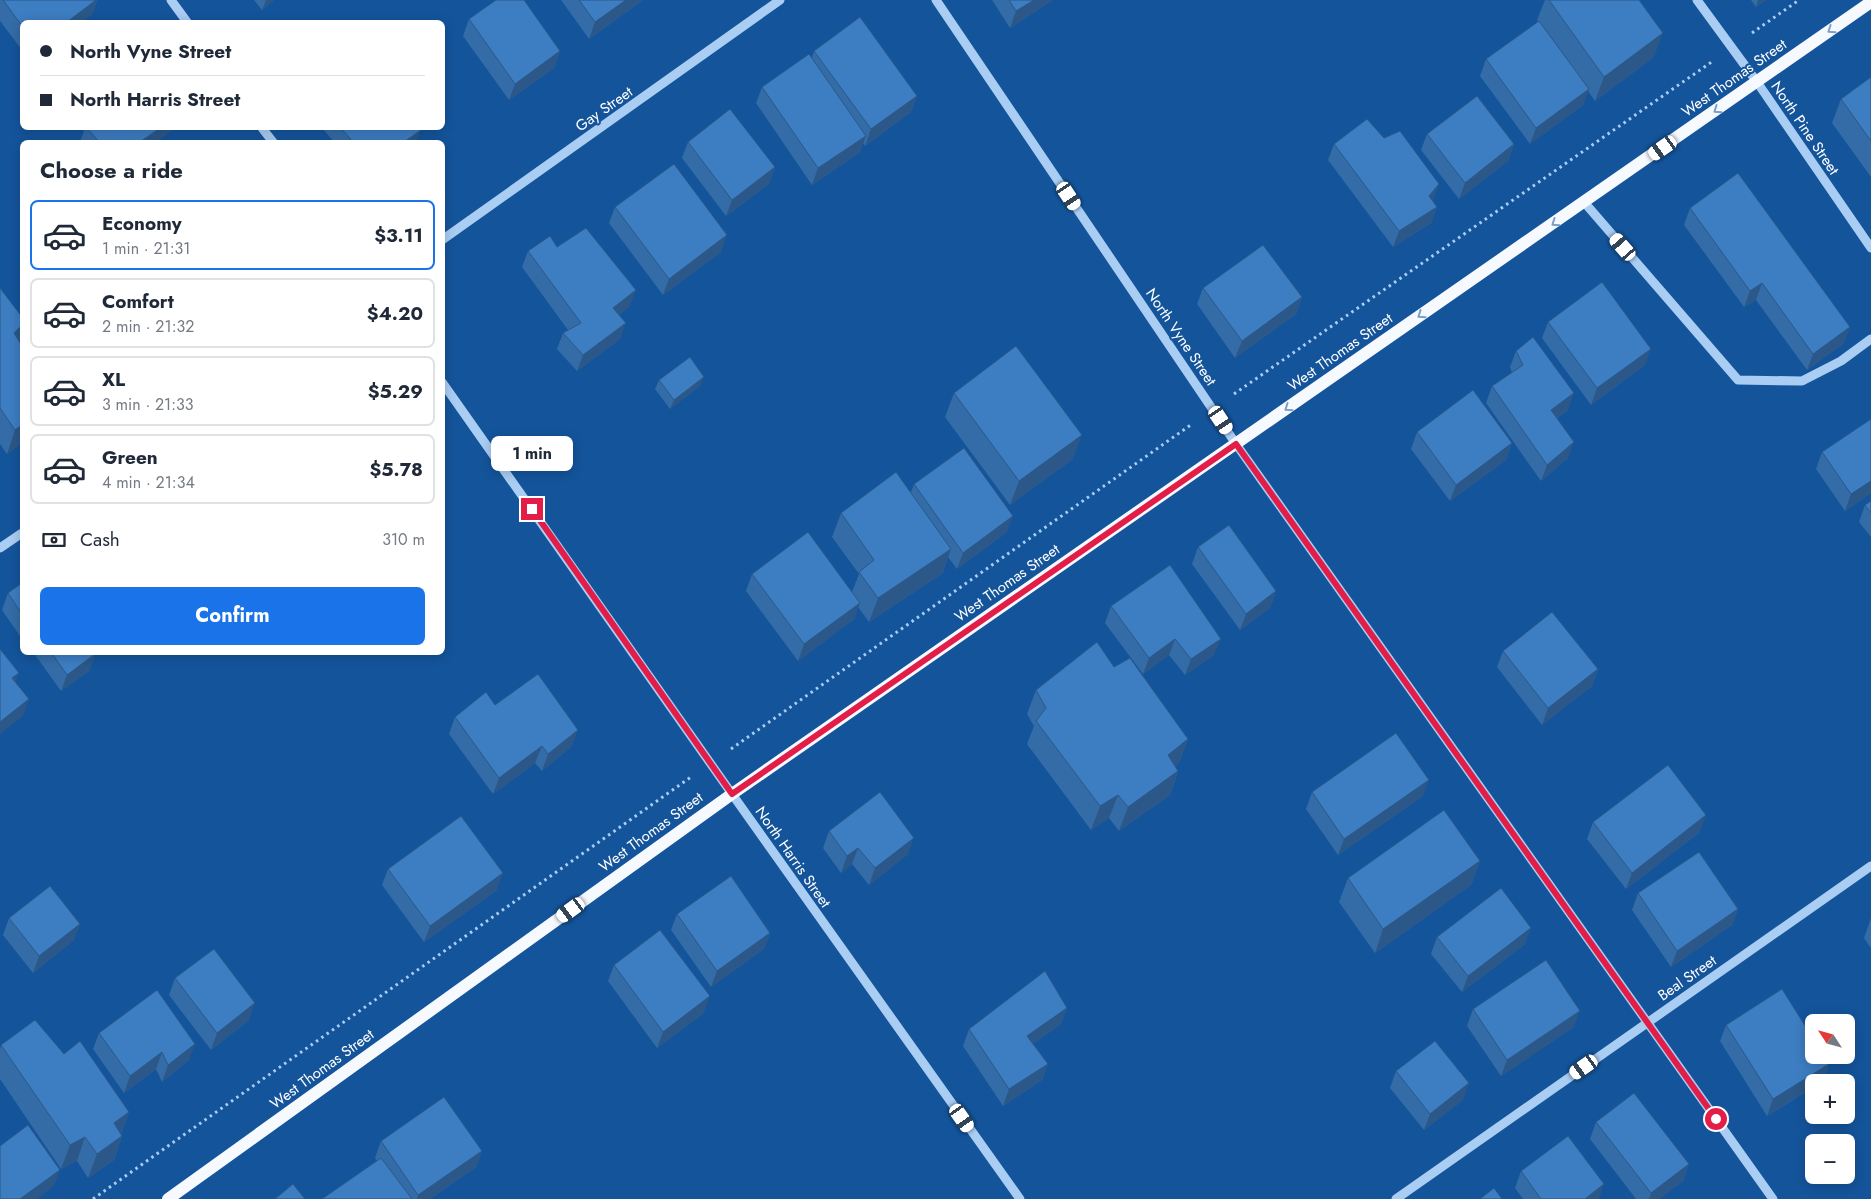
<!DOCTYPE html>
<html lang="en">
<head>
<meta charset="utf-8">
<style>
	:root { --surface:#fff; --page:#f6f6f7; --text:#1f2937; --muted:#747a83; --line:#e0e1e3; --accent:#1a73e8 }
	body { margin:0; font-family:Jost,sans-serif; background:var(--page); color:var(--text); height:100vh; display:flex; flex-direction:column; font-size:19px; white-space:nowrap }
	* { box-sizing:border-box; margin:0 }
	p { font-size:16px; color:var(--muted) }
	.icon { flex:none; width:28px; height:28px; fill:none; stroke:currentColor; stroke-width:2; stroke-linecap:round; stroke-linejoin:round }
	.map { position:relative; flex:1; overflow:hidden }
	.details { position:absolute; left:20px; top:140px; width:425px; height:515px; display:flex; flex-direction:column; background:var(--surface); border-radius:8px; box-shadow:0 2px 12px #0003 }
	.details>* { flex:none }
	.banner { position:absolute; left:20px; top:20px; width:425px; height:110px; border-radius:8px; box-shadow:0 2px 12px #0003; display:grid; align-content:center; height:110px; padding:0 20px; background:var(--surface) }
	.needle { width:32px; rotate:306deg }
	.tools { position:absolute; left:1805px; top:1014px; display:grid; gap:10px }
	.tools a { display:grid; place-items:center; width:50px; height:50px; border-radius:8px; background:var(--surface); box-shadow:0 2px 12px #0003; font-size:25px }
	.end { position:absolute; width:22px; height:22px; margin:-11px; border:6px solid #e11d48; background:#fff; box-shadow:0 0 0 2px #fff }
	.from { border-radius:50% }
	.bubble { position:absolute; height:35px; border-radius:8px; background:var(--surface); box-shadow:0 2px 12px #0003; font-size:16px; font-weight:700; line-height:35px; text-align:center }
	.car { position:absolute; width:15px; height:30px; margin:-15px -8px; border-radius:6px; box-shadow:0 0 4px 1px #0007; background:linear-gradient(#fff 24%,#345 0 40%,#fff 0 76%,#345 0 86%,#fff 0) }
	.banner b { display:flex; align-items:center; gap:18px; height:48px; font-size:19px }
	.banner b+b { border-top:1px solid var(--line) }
	.banner i { width:12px; height:12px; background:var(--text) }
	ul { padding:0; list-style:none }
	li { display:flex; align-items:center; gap:15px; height:70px; margin:0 10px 8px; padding:0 10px; border:2px solid var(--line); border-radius:8px }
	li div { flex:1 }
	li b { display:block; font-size:19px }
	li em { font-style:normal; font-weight:700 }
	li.active { border-color:var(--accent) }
	li>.icon { width:45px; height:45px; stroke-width:1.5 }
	h2 { padding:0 20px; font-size:22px; line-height:60px }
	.pay { display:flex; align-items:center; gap:12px; height:55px; padding:0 20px; font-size:19px }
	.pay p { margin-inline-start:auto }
	.primary-button { display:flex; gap:10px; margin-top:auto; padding:10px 20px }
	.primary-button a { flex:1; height:58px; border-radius:8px; background:var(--accent); color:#fff; font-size:20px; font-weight:700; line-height:58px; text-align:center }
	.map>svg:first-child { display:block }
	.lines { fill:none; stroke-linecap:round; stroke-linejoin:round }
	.path { stroke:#aacdf3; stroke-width:3; stroke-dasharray:2.5 4; stroke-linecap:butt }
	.minor { stroke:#aacdf3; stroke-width:9 }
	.major { stroke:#f6faff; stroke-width:12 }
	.wall { fill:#346ca7 }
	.shaded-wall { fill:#2b5888 }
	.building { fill:#3d7dc2; stroke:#2b5888 }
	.oneway { stroke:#7a9fc8 }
	.route { stroke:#e11d48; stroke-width:6 }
	.labels { text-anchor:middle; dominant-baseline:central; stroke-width:4; stroke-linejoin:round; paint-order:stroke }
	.street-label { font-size:15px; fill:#fff; stroke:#14549b }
</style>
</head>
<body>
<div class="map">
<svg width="1871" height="1199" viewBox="0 0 1871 1199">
	<rect width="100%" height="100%" fill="#14549b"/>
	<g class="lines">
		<g class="path">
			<polyline points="1752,33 1799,0"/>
			<polyline points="1234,394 1713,61"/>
			<polyline points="731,749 1192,424"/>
			<polyline points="93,1199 691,777"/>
		</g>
		<g class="minor">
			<polyline points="171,0 187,22"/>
			<polyline points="936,0 1236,444 1773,1199"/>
			<polyline points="1697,0 1757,82 1871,248"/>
			<polyline points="262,128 273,142"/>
			<polyline points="1584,202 1738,380 1802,381 1841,361 1871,339"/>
			<polyline points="442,240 780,0"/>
			<polyline points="442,382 732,794 1020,1199"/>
			<polyline points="0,548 22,533"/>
			<polyline points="1396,1199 1871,866"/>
		</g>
		<polyline class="major" points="168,1199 732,794 1871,2"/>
	</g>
	<g class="wall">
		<polygon points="0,0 97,0 92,15 22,22 22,50 0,21"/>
		<polygon points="254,0 274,0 262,10"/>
		<polygon points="561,0 643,0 589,39"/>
		<polygon points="992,0 1053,0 1010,28"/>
		<polygon points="1545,0 1639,0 1654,57 1595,101 1588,91 1583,105 1530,144 1480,76 1486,59 1538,22 1537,20"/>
		<polygon points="1751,0 1766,0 1756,7"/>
		<polygon points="469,19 560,51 554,68 509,100 463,36"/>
		<polygon points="814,51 917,96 911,112 865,146 863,143 860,152 812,185 756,103 762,87 812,57"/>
		<polygon points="1871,77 1871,177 1832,123 1841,99"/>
		<polygon points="85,128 175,128 156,142 80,142"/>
		<polygon points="322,128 419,128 416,142 334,142"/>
		<polygon points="1427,134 1514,144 1508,161 1459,199 1421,150"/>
		<polygon points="688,142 775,167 769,184 726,216 682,158"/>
		<polygon points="1334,144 1433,201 1437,207 1431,223 1393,247 1328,160"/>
		<polygon points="615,207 721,252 663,295 609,223"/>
		<polygon points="1690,208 1844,343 1807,370 1756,300 1744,307 1684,225"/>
		<polygon points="557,247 630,306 619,315 620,339 577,371 557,349 563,333 568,330 522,267 528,251"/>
		<polygon points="0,288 22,317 22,337 22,335 19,341 22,443 7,454 0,444"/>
		<polygon points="1203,288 1302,297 1296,314 1235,358 1197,304"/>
		<polygon points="1548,322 1645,365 1591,405 1542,338"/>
		<polygon points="1516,351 1568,410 1557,418 1568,458 1541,481 1486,403 1492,386 1512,373 1510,367"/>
		<polygon points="659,380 701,385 670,409 655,389"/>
		<polygon points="954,393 1073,459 1010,505 945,417"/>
		<polygon points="1417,432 1512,443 1506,460 1450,501 1411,449"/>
		<polygon points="1822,452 1871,493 1845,511 1816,469"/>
		<polygon points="914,484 1007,532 957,569 948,557 943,573 869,622 858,607 854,619 798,661 746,591 752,574 852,592 859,574 832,537 841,513 911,492"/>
		<polygon points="1871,501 1871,537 1859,522 1865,505"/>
		<polygon points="1198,547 1276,591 1270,608 1240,630 1192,564"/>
		<polygon points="22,583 22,639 2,610 8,593"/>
		<polygon points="1111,606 1214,655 1185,675 1169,655 1143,674 1105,623"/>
		<polygon points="1503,651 1598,669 1592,686 1542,725 1497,667"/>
		<polygon points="33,652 94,652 95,654 89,671 61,691"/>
		<polygon points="1114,667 1188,739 1179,763 1175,766 1178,771 1170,795 1119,831 1109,818 1091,830 1027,744 1034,726 1027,714 1036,690"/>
		<polygon points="495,705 572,746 542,771 535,763 493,794 449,734 455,717"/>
		<polygon points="1312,792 1423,796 1338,855 1306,809"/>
		<polygon points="1593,822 1700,832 1626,889 1587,839"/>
		<polygon points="829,831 908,854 869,885 852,864 841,873 823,848"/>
		<polygon points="1480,861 1471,885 1375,953 1339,902 1348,878"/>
		<polygon points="388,869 497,890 424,942 382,885"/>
		<polygon points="1638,893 1738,909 1732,925 1671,967 1632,910"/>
		<polygon points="677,914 770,933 764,949 711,987 671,930"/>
		<polygon points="9,918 74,940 33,973 3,935"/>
		<polygon points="1871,918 1871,948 1864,938"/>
		<polygon points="1437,937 1525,944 1462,992 1431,954"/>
		<polygon points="614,965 704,1013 657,1048 608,981"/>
		<polygon points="175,978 249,1020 211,1050 169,995"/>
		<polygon points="1067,1008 1061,1024 1033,1044 1048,1064 1042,1080 1003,1106 963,1046 969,1029"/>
		<polygon points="1473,1009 1574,1027 1501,1076 1467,1026"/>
		<polygon points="1726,1025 1829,1064 1823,1081 1767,1116 1720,1041"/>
		<polygon points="99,1033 189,1060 162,1082 156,1069 124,1093 93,1049"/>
		<polygon points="1,1045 64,1054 129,1112 121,1134 122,1136 114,1160 88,1178 77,1161 61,1169 0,1079 0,1049"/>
		<polygon points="1396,1071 1463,1100 1424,1130 1390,1088"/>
		<polygon points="1596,1122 1689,1164 1683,1181 1659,1199 1636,1199 1590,1139"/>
		<polygon points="381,1141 482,1151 476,1167 430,1199 322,1199 377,1161 375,1158"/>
		<polygon points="1521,1171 1599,1199 1523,1199 1515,1188"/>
	</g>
	<g class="shaded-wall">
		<polygon points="96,0 97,0 92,15 82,22 67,22"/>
		<polygon points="266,0 274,0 262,10"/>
		<polygon points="626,0 643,0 589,39 595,22"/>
		<polygon points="1034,0 1053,0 1010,28 1016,11"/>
		<polygon points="1758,0 1766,0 1756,7"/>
		<polygon points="1663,33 1654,57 1595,101 1604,77"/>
		<polygon points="560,51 554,68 509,100 515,84"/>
		<polygon points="1589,89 1583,105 1530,144 1536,128"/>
		<polygon points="917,96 911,112 865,146 871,129"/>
		<polygon points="160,128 175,128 156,142 140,142"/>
		<polygon points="421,130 416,142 404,142"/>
		<polygon points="866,136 860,152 812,185 818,168"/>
		<polygon points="1514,144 1508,161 1459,199 1465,183"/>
		<polygon points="775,167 769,184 726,216 732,200"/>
		<polygon points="1439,184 1433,200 1423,212 1429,196"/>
		<polygon points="1437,207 1431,223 1393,247 1399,231"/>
		<polygon points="727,235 721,252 663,295 669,279"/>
		<polygon points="1762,283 1756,300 1744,307 1750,291"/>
		<polygon points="636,290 630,306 607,325 613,308"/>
		<polygon points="1302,297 1296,314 1235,358 1242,341"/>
		<polygon points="626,323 620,339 577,371 583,355"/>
		<polygon points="22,325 22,333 18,346 14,333"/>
		<polygon points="1850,327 1844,343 1807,370 1813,354"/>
		<polygon points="1651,349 1645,365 1591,405 1597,388"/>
		<polygon points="704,377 701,385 670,409 674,400"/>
		<polygon points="1574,393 1568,410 1545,426 1551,410"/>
		<polygon points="22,425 22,443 7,454 15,430"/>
		<polygon points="1082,435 1073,459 1010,505 1019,481"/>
		<polygon points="1574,442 1568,458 1541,481 1547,465"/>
		<polygon points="1512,443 1506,460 1450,501 1456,485"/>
		<polygon points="1871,481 1871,493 1845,511 1851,494"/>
		<polygon points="1013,516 1007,532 957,569 963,553"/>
		<polygon points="951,549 943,573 869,622 878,598"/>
		<polygon points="1276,591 1270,608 1240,630 1246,614"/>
		<polygon points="860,603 854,619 798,661 804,644"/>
		<polygon points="1175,639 1169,655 1143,674 1149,658"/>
		<polygon points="1221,639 1214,655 1185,675 1191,659"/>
		<polygon points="95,654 89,671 61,691 67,675"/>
		<polygon points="1598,669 1592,686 1542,725 1548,708"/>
		<polygon points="19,673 13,689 12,678"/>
		<polygon points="29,699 23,716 0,734 0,722"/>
		<polygon points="578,730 572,746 542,771 548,754"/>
		<polygon points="1188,739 1179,763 1159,779 1168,755"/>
		<polygon points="542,746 535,763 493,794 499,778"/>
		<polygon points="1178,771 1170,795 1119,831 1128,807"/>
		<polygon points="1429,780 1423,796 1338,855 1344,839"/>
		<polygon points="1118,795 1109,818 1091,830 1100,806"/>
		<polygon points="1706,815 1700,832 1626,889 1632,873"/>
		<polygon points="914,838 908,854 869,885 875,868"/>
		<polygon points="858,848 852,864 841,873 847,856"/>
		<polygon points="1480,861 1471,885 1375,953 1383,929"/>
		<polygon points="503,873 497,890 424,942 430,926"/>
		<polygon points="1738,909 1732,925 1671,967 1677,951"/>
		<polygon points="80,924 74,940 33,973 39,956"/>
		<polygon points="1531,928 1525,944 1462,992 1468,976"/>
		<polygon points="770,933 764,949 711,987 717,971"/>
		<polygon points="710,996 704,1013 657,1048 663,1032"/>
		<polygon points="255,1003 249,1020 211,1050 217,1033"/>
		<polygon points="1067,1008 1061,1024 1021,1053 1027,1036"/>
		<polygon points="1580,1011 1574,1027 1501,1076 1507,1060"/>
		<polygon points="195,1044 189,1060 162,1082 168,1065"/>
		<polygon points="162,1052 156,1069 124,1093 130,1076"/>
		<polygon points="1048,1064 1042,1080 1003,1106 1009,1089"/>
		<polygon points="1829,1064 1823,1081 1820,1082 1814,1082 1814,1086 1767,1116 1773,1099"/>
		<polygon points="1469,1083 1463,1100 1424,1130 1430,1114"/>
		<polygon points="129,1112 121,1136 114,1123"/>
		<polygon points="122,1136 114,1160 88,1178 97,1154"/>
		<polygon points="85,1137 77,1161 61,1169 70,1145"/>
		<polygon points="482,1151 476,1167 430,1199 417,1199 418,1195"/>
		<polygon points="1689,1164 1683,1181 1659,1199 1649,1199 1651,1193"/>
		<polygon points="60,1170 54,1186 37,1199 20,1199"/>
		<polygon points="1604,1184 1599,1199 1585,1199"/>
	</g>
	<g class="building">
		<polygon points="3,0 96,0 67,22 22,22 22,26"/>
		<polygon points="496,0 524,0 560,51 515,84 469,19"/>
		<polygon points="579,0 626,0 595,22"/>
		<polygon points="1009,0 1034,0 1016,11"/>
		<polygon points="1549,0 1639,0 1663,33 1604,77"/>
		<polygon points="860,17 917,96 871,129 814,51"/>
		<polygon points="1539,21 1589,89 1536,128 1486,59"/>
		<polygon points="809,54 866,136 818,168 762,87"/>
		<polygon points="1871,77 1871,141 1841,99"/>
		<polygon points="1477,96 1514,144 1465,183 1427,134"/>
		<polygon points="730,109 775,167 732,200 688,142"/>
		<polygon points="1367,119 1384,138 1400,131 1439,184 1429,196 1437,207 1399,231 1334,144"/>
		<polygon points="87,128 160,128 140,142 99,142"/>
		<polygon points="341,128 419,128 421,130 404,142 353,142"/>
		<polygon points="674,164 727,235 669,279 615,207"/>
		<polygon points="1738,173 1850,327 1813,354 1762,283 1750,291 1690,208"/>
		<polygon points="586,228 636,290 613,308 626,323 583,355 563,333 581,323 528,251 550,236 557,247"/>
		<polygon points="1263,245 1302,297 1242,341 1203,288"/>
		<polygon points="1602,282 1651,349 1597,388 1548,322"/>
		<polygon points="0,288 22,317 22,325 14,333 22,346 22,425 15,430 0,408"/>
		<polygon points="1533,337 1574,393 1551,410 1574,442 1547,465 1492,386 1523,365 1516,351"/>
		<polygon points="1016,346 1082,435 1019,481 954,393"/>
		<polygon points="690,357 704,377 674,400 659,380"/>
		<polygon points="1473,390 1512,443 1456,485 1417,432"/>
		<polygon points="1871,419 1871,481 1851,494 1822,452"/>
		<polygon points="964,448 1013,516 963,553 914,484"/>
		<polygon points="896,472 951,549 878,598 859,572 874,560 841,513"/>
		<polygon points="1871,501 1871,513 1865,505"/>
		<polygon points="1229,525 1276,591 1246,614 1198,547"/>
		<polygon points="808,532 860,603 804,644 752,574"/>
		<polygon points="1170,565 1221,639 1191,659 1175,639 1149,658 1111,606"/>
		<polygon points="22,583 22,614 8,593"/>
		<polygon points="1552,612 1598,669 1548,708 1503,651"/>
		<polygon points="1097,642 1114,667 1130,658 1188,739 1168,755 1178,771 1128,807 1118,795 1100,806 1036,721 1046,708 1036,690"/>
		<polygon points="0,649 19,673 12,678 29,699 0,722"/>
		<polygon points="51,652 94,652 95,654 67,675"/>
		<polygon points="538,674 578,730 548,754 542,746 499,778 455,717 486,692 495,705"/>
		<polygon points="1396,733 1429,780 1344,839 1312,792"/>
		<polygon points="1668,765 1706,815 1632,873 1593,822"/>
		<polygon points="880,792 914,838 875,868 858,848 847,856 829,831"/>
		<polygon points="1444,810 1480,861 1383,929 1348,878"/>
		<polygon points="461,816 503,873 430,926 388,869"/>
		<polygon points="1699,852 1738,909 1677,951 1638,893"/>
		<polygon points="731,876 770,933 717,971 677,914"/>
		<polygon points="50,886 80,924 39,956 9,918"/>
		<polygon points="1501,888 1531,928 1468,976 1437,937"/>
		<polygon points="660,930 710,996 663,1032 614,965"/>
		<polygon points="214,949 255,1003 217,1033 175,978"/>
		<polygon points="1546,960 1580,1011 1507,1060 1473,1009"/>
		<polygon points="1045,971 1067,1008 1027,1036 1048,1064 1009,1089 969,1029"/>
		<polygon points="1782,989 1814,1040 1814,1055 1823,1055 1829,1064 1773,1099 1726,1025"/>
		<polygon points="157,990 195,1044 168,1065 162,1052 130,1076 99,1033"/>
		<polygon points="35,1020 64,1054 80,1041 129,1112 114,1123 122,1136 97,1154 85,1137 70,1145 1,1045"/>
		<polygon points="1435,1041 1469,1083 1430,1114 1396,1071"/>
		<polygon points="1634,1093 1689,1164 1651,1193 1596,1122"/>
		<polygon points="444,1097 482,1151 418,1195 381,1141"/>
		<polygon points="28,1125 60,1170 20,1199 0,1199 0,1146"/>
		<polygon points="1568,1136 1604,1184 1585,1199 1541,1199 1521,1171"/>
		<polygon points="381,1158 412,1199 322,1199"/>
		<polygon points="293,1184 305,1199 275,1199"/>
		<polygon points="1494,1188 1502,1199 1480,1199"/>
	</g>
	<defs><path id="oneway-chevron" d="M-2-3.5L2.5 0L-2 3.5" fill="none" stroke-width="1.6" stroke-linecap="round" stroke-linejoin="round" transform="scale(1.25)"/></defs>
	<g class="oneway">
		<use href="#oneway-chevron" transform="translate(1831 30) rotate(145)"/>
		<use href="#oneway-chevron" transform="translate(1717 110) rotate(145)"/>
		<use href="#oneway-chevron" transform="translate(1555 223) rotate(145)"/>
		<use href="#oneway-chevron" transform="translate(1421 315) rotate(145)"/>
		<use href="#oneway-chevron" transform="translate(1288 408) rotate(145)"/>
	</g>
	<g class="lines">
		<polyline class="route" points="532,509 732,794 1236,444 1716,1119"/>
	</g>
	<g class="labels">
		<g class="street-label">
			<text transform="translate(1734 78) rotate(-35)">West Thomas Street</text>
			<text transform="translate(604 109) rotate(-35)">Gay Street</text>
			<text transform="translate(1805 128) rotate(56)">North Pine Street</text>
			<text transform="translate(1181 337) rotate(56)">North Vyne Street</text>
			<text transform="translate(1340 352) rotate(-35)">West Thomas Street</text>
			<text transform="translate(1007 583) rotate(-35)">West Thomas Street</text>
			<text transform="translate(651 832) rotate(-36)">West Thomas Street</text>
			<text transform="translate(793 857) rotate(55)">North Harris Street</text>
			<text transform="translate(1687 978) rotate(-35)">Beal Street</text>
			<text transform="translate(322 1069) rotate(-36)">West Thomas Street</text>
		</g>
	</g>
</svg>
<div class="tools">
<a><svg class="needle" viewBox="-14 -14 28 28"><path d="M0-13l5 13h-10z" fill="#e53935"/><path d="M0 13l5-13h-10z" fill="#747a83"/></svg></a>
<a>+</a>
<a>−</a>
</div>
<i class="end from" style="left:1716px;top:1119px"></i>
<i class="end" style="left:532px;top:509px"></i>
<div class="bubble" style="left:491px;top:436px;width:82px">1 min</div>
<i class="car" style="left:1663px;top:148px;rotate:235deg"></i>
<i class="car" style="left:1069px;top:196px;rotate:146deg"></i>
<i class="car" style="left:1623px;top:247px;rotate:319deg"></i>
<i class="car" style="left:1221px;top:420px;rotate:146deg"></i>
<i class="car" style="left:571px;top:910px;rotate:234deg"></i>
<i class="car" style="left:1584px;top:1067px;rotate:235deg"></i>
<i class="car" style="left:962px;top:1118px;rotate:145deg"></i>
<div class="banner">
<b><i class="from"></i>North Vyne Street</b>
<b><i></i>North Harris Street</b>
</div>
<section class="details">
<h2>Choose a ride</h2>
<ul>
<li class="active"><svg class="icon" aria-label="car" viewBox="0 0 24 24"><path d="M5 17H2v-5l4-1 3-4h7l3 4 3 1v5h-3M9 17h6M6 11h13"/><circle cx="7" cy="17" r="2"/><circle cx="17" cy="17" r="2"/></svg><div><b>Economy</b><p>1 min · 21:31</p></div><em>$3.11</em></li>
<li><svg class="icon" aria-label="car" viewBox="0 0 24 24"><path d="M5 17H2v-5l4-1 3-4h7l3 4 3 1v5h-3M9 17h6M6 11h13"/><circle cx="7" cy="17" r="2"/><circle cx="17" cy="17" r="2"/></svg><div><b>Comfort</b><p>2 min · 21:32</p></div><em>$4.20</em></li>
<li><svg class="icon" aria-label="car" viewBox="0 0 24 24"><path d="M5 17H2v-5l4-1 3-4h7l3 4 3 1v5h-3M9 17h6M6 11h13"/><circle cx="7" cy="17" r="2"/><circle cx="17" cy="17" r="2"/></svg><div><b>XL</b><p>3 min · 21:33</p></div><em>$5.29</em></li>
<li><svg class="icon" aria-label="car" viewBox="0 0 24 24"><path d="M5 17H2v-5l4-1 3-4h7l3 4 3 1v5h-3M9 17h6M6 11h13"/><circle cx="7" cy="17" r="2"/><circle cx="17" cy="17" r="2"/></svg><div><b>Green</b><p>4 min · 21:34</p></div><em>$5.78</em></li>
</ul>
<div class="pay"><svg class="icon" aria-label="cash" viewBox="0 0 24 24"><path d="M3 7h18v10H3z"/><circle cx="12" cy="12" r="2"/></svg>Cash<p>310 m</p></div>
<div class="primary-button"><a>Confirm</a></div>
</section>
</div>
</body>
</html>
